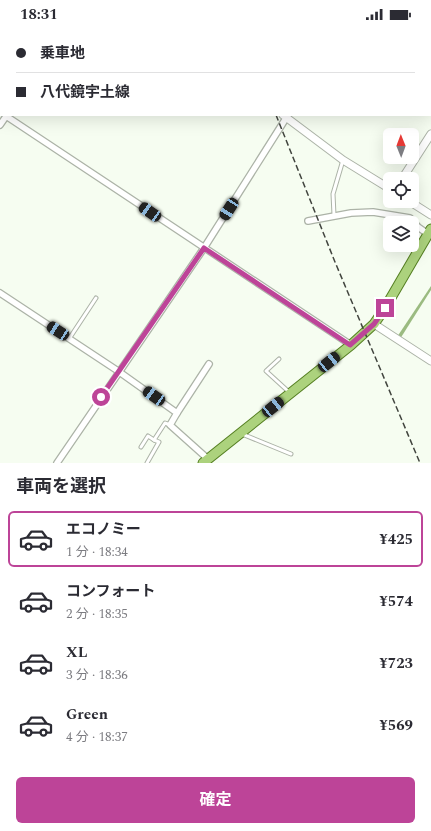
<!DOCTYPE html>
<html lang="ja">
<head>
<meta charset="utf-8">
<style>
	:root { --surface:#fff; --page:#f2f2f3; --text:#2b2b33; --muted:#7c7c81; --line:#e1e1e2; --accent:#bd4498 }
	body { margin:0; font-family:Spectral,"Noto Sans JP",serif; background:var(--page); color:var(--text); height:100vh; display:flex; flex-direction:column; font-size:15px; white-space:nowrap }
	* { box-sizing:border-box; margin:0 }
	p { font-size:13px; color:var(--muted) }
	.icon { flex:none; width:22px; height:22px; fill:none; stroke:currentColor; stroke-width:2; stroke-linecap:round; stroke-linejoin:round }
	.map { position:relative; height:435px; overflow:hidden }
	.details { display:flex; flex-direction:column; background:var(--surface); flex:1 }
	.details>* { flex:none }
	.guide { position:absolute; left:0px; top:0px; width:431px; height:88px; box-shadow:0 4px 16px #0002; display:grid; align-content:center; height:88px; padding:0 16px; background:var(--surface) }
	.needle { width:26px; rotate:359deg }
	.controls { position:absolute; left:383px; top:100px; display:grid; gap:8px }
	.controls a { display:grid; place-items:center; width:36px; height:36px; border-radius:6px; background:var(--surface); box-shadow:0 4px 16px #0002; font-size:20px }
	.end { position:absolute; width:18px; height:18px; margin:-9px; border:5px solid #bd4498; background:#fff; box-shadow:0 0 0 2px #fff }
	.from { border-radius:50% }
	.car { position:absolute; width:12px; height:24px; margin:-12px -6px; border-radius:5px; box-shadow:0 0 3px 1px #0007; background:linear-gradient(#222 24%,#8ab4d8 0 40%,#222 0 76%,#8ab4d8 0 86%,#222 0) }
	.guide b { display:flex; align-items:center; gap:14px; height:38px; font-size:15px }
	.guide b+b { border-top:1px solid var(--line) }
	.guide i { width:10px; height:10px; background:var(--text) }
	ul { padding:0; list-style:none }
	li { display:flex; align-items:center; gap:12px; height:56px; margin:0 8px 6px; padding:0 8px; border:2px solid transparent; border-radius:6px }
	li div { flex:1 }
	li b { display:block; font-size:15px }
	li em { font-style:normal; font-weight:700 }
	li.on { border-color:var(--accent) }
	li>.icon { width:36px; height:36px; stroke-width:1.5 }
	h2 { padding:0 16px; font-size:18px; line-height:48px }
	.primary-button { display:flex; gap:8px; margin-top:auto; padding:8px 16px }
	.primary-button a { flex:1; height:46px; border-radius:6px; background:var(--accent); color:#fff; font-size:16px; font-weight:700; line-height:46px; text-align:center }
	.status { display:flex; justify-content:space-between; align-items:center; height:28px; padding:0 20px; background:var(--surface); direction:ltr }
	.status svg { height:11px; fill:currentColor }
	.map>svg:first-child { display:block }
	.water { fill:#9bbb81 }
	.lines { fill:none; stroke-linecap:round; stroke-linejoin:round }
	.service-casing { stroke:#acb3a7; stroke-width:5 }
	.minor-casing { stroke:#acb3a7; stroke-width:8 }
	.tertiary-casing { stroke:#acb3a7; stroke-width:9 }
	.primary-casing { stroke:#557f22; stroke-width:11 }
	.service { stroke:#fff; stroke-width:3 }
	.minor { stroke:#fff; stroke-width:5.5 }
	.tertiary { stroke:#fff; stroke-width:7 }
	.primary { stroke:#acd27d; stroke-width:9 }
	.rail { stroke:#42453f; stroke-width:1.5; stroke-dasharray:6 3; stroke-linecap:butt }
	.route { stroke:#bd4498; stroke-width:5 }
</style>
</head>
<body>
<div class="status"><b>18:31</b><svg viewBox="0 0 49 12"><path d="M0 12V9h3v3zM5 12V6h3v6zM10 12V3h3v9zM15 12V0h3v12zM26 1h20v11H26zM47 4h2v5h-2z"/></svg></div>
<div class="map">
<svg width="431" height="435" viewBox="0 0 431 435">
	<rect width="100%" height="100%" fill="#f6fdf1"/>
	<polygon class="water" points="431,258 431,262 400,311 397,309"/>
	<g class="lines">
		<defs>
			<g id="service">
				<polyline points="334,187 333,166 343,132"/>
				<polyline points="69,311 96,270"/>
				<polyline points="279,331 266,343 289,364"/>
				<polyline points="242,406 291,426"/>
				<polyline points="141,419 148,408 154,412"/>
				<polyline points="147,435 159,414 154,412 165,395 170,397"/>
			</g>
			<g id="minor">
				<polyline points="387,0 389,1"/>
				<polyline points="64,1 65,0"/>
				<polyline points="346,1 347,0"/>
				<polyline points="430,34 431,35"/>
				<polyline points="6,88 351,317"/>
				<polyline points="0,97 7,87"/>
				<polyline points="308,193 351,185 373,184 410,190 418,199 428,206"/>
				<polyline points="0,265 118,343 177,385 170,397 208,431"/>
				<polyline points="177,385 209,336"/>
				<polyline points="57,435 204,220 288,87"/>
			</g>
			<g id="tertiary">
				<polyline points="154,0 155,1"/>
				<polyline points="283,87 343,132 390,161"/>
				<polyline points="402,151 431,106"/>
				<polyline points="409,173 431,187"/>
				<polyline points="374,296 431,333"/>
			</g>
			<polyline id="primary" points="203,435 351,317 374,296 385,280 431,201"/>
		</defs>
		<use href="#service" class="service-casing"/>
		<use href="#minor" class="minor-casing"/>
		<use href="#tertiary" class="tertiary-casing"/>
		<use href="#primary" class="primary-casing"/>
		<use href="#service" class="service"/>
		<use href="#minor" class="minor"/>
		<use href="#tertiary" class="tertiary"/>
		<use href="#primary" class="primary"/>
		<g class="rail">
			<polyline points="241,0 242,1"/>
			<polyline points="276,87 335,234 420,435"/>
		</g>
	</g>
	<g class="lines">
		<polyline class="route" points="101,369 204,220 350,317 374,296 385,280"/>
	</g>
</svg>
<div class="controls">
<a><svg class="needle" viewBox="-14 -14 28 28"><path d="M0-13l5 13h-10z" fill="#e53935"/><path d="M0 13l5-13h-10z" fill="#7c7c81"/></svg></a>
<a><svg class="icon" aria-label="locate" viewBox="0 0 24 24"><circle cx="12" cy="12" r="6"/><path d="M12 2v4M12 18v4M2 12h4M18 12h4"/></svg></a>
<a><svg class="icon" aria-label="layers" viewBox="0 0 24 24"><path d="M12 4l9 5-9 5-9-5zM3 14l9 5 9-5"/></svg></a>
</div>
<i class="end from" style="left:101px;top:369px"></i>
<i class="end" style="left:385px;top:280px"></i>
<i class="car" style="left:229px;top:181px;rotate:213deg"></i>
<i class="car" style="left:150px;top:184px;rotate:304deg"></i>
<i class="car" style="left:58px;top:303px;rotate:303deg"></i>
<i class="car" style="left:329px;top:334px;rotate:51deg"></i>
<i class="car" style="left:154px;top:368px;rotate:305deg"></i>
<i class="car" style="left:273px;top:379px;rotate:51deg"></i>
<div class="guide">
<b><i class="from"></i>乗車地</b>
<b><i></i>八代鏡宇土線</b>
</div>
</div>
<section class="details">
<h2>車両を選択</h2>
<ul>
<li class="on"><svg class="icon" aria-label="car" viewBox="0 0 24 24"><path d="M5 17H2v-5l4-1 3-4h7l3 4 3 1v5h-3M9 17h6M6 11h13"/><circle cx="7" cy="17" r="2"/><circle cx="17" cy="17" r="2"/></svg><div><b>エコノミー</b><p>1 分 · 18:34</p></div><em>¥425</em></li>
<li><svg class="icon" aria-label="car" viewBox="0 0 24 24"><path d="M5 17H2v-5l4-1 3-4h7l3 4 3 1v5h-3M9 17h6M6 11h13"/><circle cx="7" cy="17" r="2"/><circle cx="17" cy="17" r="2"/></svg><div><b>コンフォート</b><p>2 分 · 18:35</p></div><em>¥574</em></li>
<li><svg class="icon" aria-label="car" viewBox="0 0 24 24"><path d="M5 17H2v-5l4-1 3-4h7l3 4 3 1v5h-3M9 17h6M6 11h13"/><circle cx="7" cy="17" r="2"/><circle cx="17" cy="17" r="2"/></svg><div><b>XL</b><p>3 分 · 18:36</p></div><em>¥723</em></li>
<li><svg class="icon" aria-label="car" viewBox="0 0 24 24"><path d="M5 17H2v-5l4-1 3-4h7l3 4 3 1v5h-3M9 17h6M6 11h13"/><circle cx="7" cy="17" r="2"/><circle cx="17" cy="17" r="2"/></svg><div><b>Green</b><p>4 分 · 18:37</p></div><em>¥569</em></li>
</ul>
<div class="primary-button"><a>確定</a></div>
</section>
</body>
</html>
